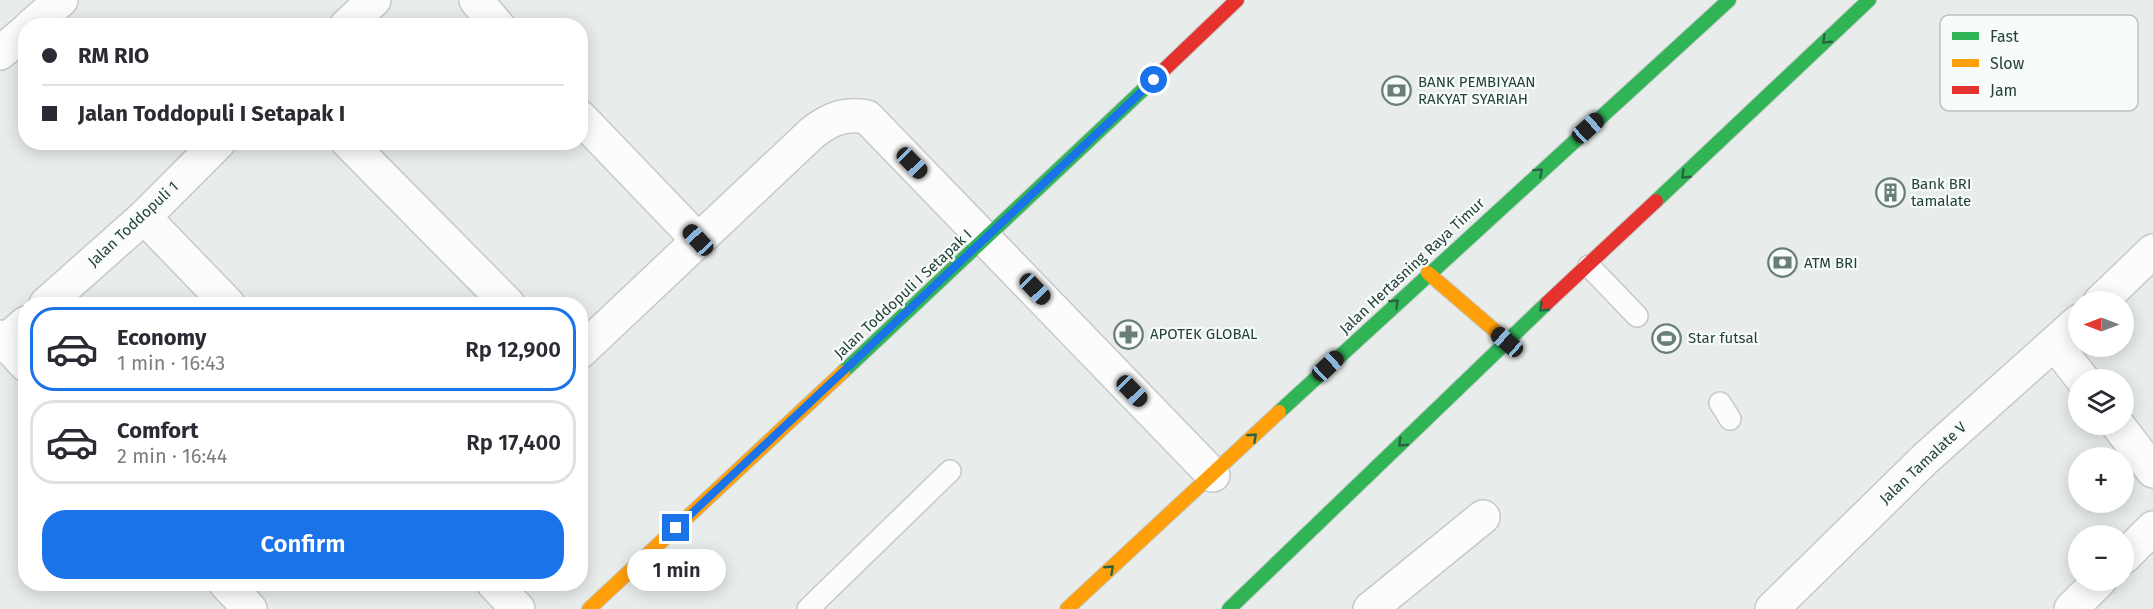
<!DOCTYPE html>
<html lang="en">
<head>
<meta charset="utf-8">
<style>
	:root { --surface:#fff; --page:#f2f2f3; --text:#2b2b33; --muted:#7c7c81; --line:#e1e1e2; --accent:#1a73e8 }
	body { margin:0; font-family:"Fira Sans",sans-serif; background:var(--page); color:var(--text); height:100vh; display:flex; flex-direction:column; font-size:22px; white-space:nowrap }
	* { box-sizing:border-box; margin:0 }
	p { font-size:20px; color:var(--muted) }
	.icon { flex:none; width:33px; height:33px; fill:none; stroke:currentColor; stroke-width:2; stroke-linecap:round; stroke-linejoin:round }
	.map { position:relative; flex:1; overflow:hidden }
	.side { position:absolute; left:18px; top:297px; width:570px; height:294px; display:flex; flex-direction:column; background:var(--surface); border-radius:24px; box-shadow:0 3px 15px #0003 }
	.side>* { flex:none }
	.guide { position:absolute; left:18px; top:18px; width:570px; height:132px; border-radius:24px; box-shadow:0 3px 15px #0003; display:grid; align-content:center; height:132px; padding:0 24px; background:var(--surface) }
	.needle { width:39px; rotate:270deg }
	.tools { position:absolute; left:2068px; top:291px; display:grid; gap:12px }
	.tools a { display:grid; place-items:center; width:66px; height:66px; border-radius:50%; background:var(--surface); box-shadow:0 3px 15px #0003; font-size:30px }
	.end { position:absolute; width:27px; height:27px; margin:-14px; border:8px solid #1a73e8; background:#fff; box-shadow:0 0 0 3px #fff }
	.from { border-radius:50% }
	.bubble { position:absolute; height:42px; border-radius:21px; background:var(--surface); box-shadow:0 3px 15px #0003; font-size:20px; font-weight:600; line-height:42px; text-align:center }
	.car { position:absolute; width:18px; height:36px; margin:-18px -9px; border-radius:8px; box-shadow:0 0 4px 2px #0007; background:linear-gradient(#222 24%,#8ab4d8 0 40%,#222 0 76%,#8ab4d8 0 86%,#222 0) }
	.guide b { display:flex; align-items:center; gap:21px; height:57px; font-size:22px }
	.guide b+b { border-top:2px solid var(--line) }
	.guide i { width:15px; height:15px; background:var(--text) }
	ul { padding:10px 0 0; list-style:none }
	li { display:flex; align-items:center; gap:18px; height:84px; margin:0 12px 9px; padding:0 12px; border:3px solid var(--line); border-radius:24px }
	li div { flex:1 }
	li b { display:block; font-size:22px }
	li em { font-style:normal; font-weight:600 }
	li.current { border-color:var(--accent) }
	li>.icon { width:54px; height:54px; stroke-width:1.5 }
	.primary-button { display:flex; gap:12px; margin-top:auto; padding:12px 24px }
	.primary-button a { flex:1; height:69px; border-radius:24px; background:var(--accent); color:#fff; font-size:24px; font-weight:600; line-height:69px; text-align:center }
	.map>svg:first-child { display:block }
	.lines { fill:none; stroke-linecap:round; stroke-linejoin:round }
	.lane-casing { stroke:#c5cac8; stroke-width:24 }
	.street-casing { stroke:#c5cac8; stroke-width:36 }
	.fast-casing { stroke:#c3cbc8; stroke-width:16 }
	.slow-casing { stroke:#c3cbc8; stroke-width:16 }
	.jam-casing { stroke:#c3cbc8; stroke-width:16 }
	.lane { stroke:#fcfcfc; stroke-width:21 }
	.street { stroke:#fcfcfc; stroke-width:33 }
	.fast { stroke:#30b455; stroke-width:14 }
	.slow { stroke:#ff9f0a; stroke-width:14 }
	.jam { stroke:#e5322d; stroke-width:14 }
	.oneway { stroke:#286442 }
	.route { stroke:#1a73e8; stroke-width:8 }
	.labels { text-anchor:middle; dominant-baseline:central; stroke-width:4.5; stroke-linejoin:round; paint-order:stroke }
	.poi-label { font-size:15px; fill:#24423a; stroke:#f7fbf9; text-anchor:start }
	.street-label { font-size:15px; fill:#24423a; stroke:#f7fbf9 }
	.key { fill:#f7fbf9; stroke:#b8c4c0; stroke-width:1.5 }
	.key-label { font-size:16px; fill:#24423a }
</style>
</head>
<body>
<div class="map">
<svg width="2153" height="609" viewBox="0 0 2153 609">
	<rect width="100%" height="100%" fill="#e8edeb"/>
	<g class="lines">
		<defs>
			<g id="lane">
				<polyline points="1589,266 1637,316"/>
				<polyline points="1720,403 1730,419"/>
				<polyline points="808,609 950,471"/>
			</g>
			<g id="street">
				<polyline points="476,0 498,26"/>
				<polyline points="31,26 61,0"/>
				<polyline points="346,26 374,0"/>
				<polyline points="0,53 26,31"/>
				<polyline points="580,117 698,240"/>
				<polyline points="348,142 508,304"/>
				<polyline points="144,217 228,304"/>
				<polyline points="2100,302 2153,251"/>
				<polyline points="46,304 144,217 219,142"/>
				<polyline points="0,337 26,365"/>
				<polyline points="2055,344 2083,380"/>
				<polyline points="0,346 26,323"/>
				<path d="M580 352 812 133C830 119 844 113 867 117L1213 475"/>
				<polyline points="2117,424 2153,471"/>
				<polyline points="2124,557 2153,528"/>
				<polyline points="226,584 250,609"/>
				<polyline points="494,584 518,609"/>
				<polyline points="1370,609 1483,517"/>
				<polyline points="1772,609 1926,458 2079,321"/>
				<polyline points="2071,609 2100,580"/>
			</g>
			<g id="fast">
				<polyline points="1656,201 1869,0"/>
				<polyline points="843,372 1147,86"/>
				<polyline points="1279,412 1729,0"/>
				<polyline points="1229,609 1547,303"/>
			</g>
			<g id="slow">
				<polyline points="1428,273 1507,341"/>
				<polyline points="589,609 843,372"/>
				<polyline points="1067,609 1279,412"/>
			</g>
			<g id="jam">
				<polyline points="1147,86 1237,0"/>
				<polyline points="1547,303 1656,201"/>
			</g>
		</defs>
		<use href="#lane" class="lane-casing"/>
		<use href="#street" class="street-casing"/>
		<use href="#fast" class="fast-casing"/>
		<use href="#slow" class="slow-casing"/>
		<use href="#jam" class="jam-casing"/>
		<use href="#lane" class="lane"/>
		<use href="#street" class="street"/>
		<use href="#fast" class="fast"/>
		<use href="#slow" class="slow"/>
		<use href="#jam" class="jam"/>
	</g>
	<defs><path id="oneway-chevron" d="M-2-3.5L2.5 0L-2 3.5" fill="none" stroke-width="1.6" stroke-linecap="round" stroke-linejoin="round" transform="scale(1.5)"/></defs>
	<g class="oneway">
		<use href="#oneway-chevron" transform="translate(1826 40) rotate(136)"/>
		<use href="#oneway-chevron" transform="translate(1539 172) rotate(-42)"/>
		<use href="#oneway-chevron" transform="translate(1685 175) rotate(136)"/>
		<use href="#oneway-chevron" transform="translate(1395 303) rotate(-43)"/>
		<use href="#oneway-chevron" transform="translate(1543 308) rotate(137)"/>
		<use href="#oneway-chevron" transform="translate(1253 437) rotate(-43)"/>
		<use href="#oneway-chevron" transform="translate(1402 443) rotate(136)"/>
		<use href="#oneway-chevron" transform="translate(1110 569) rotate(-43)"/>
	</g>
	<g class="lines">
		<polyline class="route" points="676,528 1154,80"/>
	</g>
	<defs>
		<symbol id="bank-ring" viewBox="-11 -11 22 22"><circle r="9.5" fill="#f7fbf9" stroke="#697e78" stroke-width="1.5"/><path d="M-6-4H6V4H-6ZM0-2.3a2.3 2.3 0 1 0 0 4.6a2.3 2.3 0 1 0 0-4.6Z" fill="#697e78"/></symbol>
		<symbol id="building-ring" viewBox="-11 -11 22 22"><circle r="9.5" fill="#f7fbf9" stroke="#697e78" stroke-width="1.5"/><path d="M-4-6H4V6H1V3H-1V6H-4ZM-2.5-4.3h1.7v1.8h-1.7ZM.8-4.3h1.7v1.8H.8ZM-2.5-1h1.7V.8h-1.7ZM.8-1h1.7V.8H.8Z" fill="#697e78"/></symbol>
		<symbol id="pharmacy-ring" viewBox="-11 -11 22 22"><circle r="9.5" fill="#f7fbf9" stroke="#697e78" stroke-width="1.5"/><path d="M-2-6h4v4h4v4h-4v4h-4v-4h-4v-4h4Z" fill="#697e78"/></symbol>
		<symbol id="stadium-ring" viewBox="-11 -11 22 22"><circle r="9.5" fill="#f7fbf9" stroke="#697e78" stroke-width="1.5"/><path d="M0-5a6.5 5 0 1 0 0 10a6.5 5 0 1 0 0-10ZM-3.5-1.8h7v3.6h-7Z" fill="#697e78"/></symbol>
	</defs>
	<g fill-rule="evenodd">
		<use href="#bank-ring" x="1380" y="74" width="33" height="33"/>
		<use href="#building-ring" x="1874" y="176" width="33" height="33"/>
		<use href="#bank-ring" x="1766" y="246" width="33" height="33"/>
		<use href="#pharmacy-ring" x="1112" y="318" width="33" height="33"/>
		<use href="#stadium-ring" x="1650" y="322" width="33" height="33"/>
	</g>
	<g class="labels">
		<g class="poi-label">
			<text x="1418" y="82">BANK PEMBIYAAN<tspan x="1418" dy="17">RAKYAT SYARIAH</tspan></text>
			<text x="1911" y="184">Bank BRI<tspan x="1911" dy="17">tamalate</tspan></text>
			<text x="1804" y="263">ATM BRI</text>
			<text x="1150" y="334">APOTEK GLOBAL</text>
			<text x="1688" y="338">Star futsal</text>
		</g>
		<g class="street-label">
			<text transform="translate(133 224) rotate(-43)">Jalan Toddopuli 1</text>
			<text transform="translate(1412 266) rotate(-43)">Jalan Hertasning Raya Timur</text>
			<text transform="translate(903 294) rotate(-43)">Jalan Toddopuli I Setapak I</text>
			<text transform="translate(1923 463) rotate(-43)">Jalan Tamalate V</text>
		</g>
	</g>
	<rect x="1940" y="15" width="198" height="96" rx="9" class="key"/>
	<rect x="1952" y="32" width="27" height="8" fill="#30b455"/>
	<rect x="1952" y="59" width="27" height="8" fill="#ff9f0a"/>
	<rect x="1952" y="86" width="27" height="8" fill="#e5322d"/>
	<g class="key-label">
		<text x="1990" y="42">Fast</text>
		<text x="1990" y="69">Slow</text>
		<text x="1990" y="96">Jam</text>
	</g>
</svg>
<div class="tools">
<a><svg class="needle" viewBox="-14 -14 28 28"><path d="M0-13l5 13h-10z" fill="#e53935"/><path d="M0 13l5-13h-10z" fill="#7c7c81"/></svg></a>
<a><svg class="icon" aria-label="layers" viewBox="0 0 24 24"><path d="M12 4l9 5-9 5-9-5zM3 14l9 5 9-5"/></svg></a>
<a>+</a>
<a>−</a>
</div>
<i class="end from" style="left:1154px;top:80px"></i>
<i class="end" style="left:676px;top:528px"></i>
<div class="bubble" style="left:627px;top:549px;width:99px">1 min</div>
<i class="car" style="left:1588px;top:128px;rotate:48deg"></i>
<i class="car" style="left:912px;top:163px;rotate:136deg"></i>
<i class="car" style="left:698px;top:240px;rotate:317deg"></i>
<i class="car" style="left:1035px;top:289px;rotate:136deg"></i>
<i class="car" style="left:1507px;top:342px;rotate:311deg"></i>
<i class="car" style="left:1328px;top:366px;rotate:47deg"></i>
<i class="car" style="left:1132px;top:391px;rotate:136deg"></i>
<div class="guide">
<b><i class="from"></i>RM RIO</b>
<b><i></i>Jalan Toddopuli I Setapak I</b>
</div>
<section class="side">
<ul>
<li class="current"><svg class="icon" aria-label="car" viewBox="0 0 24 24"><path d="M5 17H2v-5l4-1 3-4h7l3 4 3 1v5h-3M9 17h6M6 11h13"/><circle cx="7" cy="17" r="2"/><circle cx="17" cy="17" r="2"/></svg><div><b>Economy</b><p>1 min · 16:43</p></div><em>Rp 12,900</em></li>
<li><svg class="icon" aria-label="car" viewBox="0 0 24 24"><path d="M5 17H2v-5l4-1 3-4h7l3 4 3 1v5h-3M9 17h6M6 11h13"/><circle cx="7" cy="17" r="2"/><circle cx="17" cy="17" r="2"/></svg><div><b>Comfort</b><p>2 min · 16:44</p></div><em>Rp 17,400</em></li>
</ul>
<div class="primary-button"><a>Confirm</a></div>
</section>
</div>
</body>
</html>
